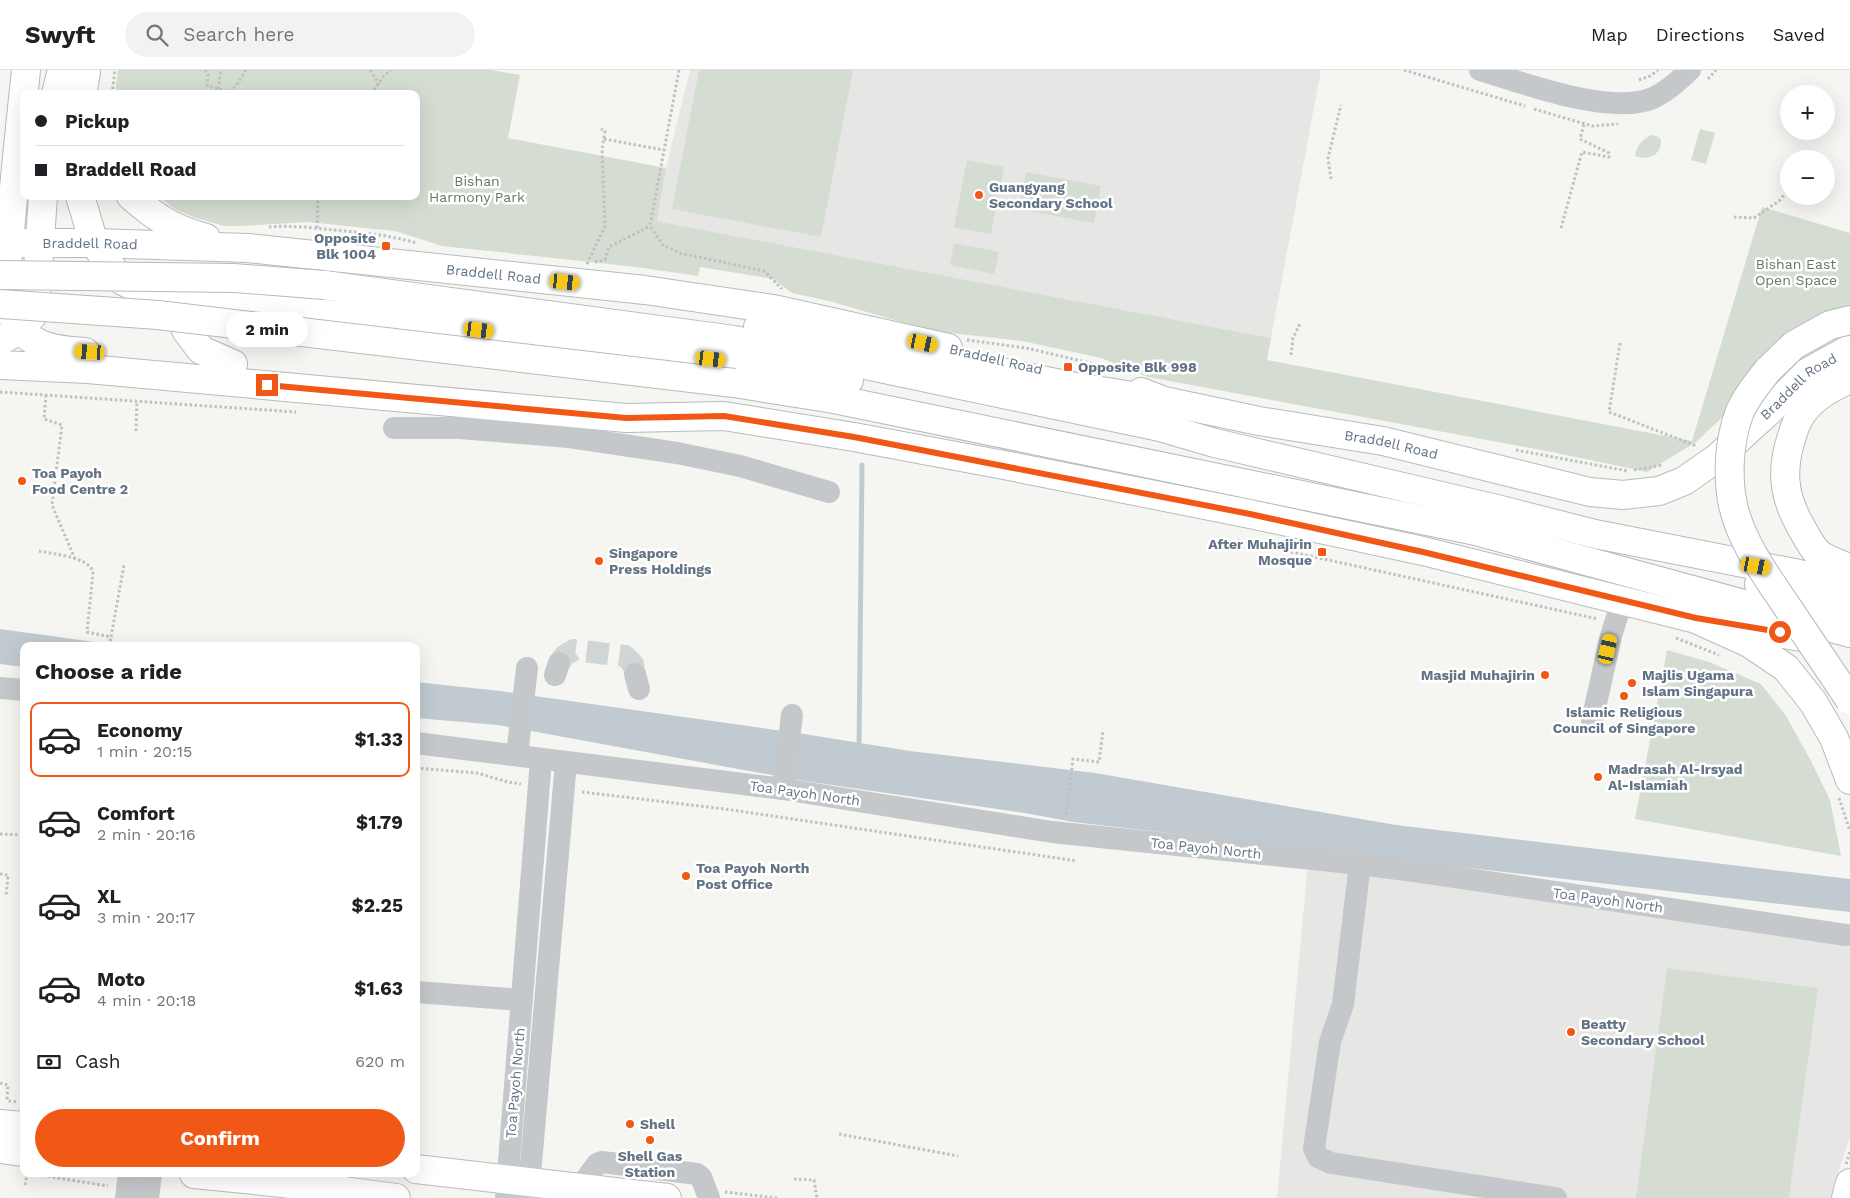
<!DOCTYPE html>
<html lang="en">
<head>
<meta charset="utf-8">
<style>
	:root { --surface:#fff; --page:#f2f2f2; --text:#202124; --muted:#757577; --line:#e0e0e0; --accent:#f15816 }
	body { margin:0; font-family:"Work Sans",sans-serif; background:var(--page); color:var(--text); height:100vh; display:flex; flex-direction:column; font-size:19px; white-space:nowrap }
	* { box-sizing:border-box; margin:0 }
	p { font-size:16px; color:var(--muted) }
	.icon { flex:none; width:28px; height:28px; fill:none; stroke:currentColor; stroke-width:2; stroke-linecap:round; stroke-linejoin:round }
	.map { position:relative; flex:1; overflow:hidden }
	.side { position:absolute; left:20px; top:572px; width:400px; height:535px; display:flex; flex-direction:column; background:var(--surface); border-radius:10px; box-shadow:0 5px 20px #0002 }
	.side>* { flex:none }
	.top-card { position:absolute; left:20px; top:20px; width:400px; height:110px; border-radius:10px; box-shadow:0 5px 20px #0002; display:grid; align-content:center; height:110px; padding:0 15px; background:var(--surface) }
	.fabs { position:absolute; left:1780px; top:15px; display:grid; gap:10px }
	.fabs a { display:grid; place-items:center; width:55px; height:55px; border-radius:50%; background:var(--surface); box-shadow:0 5px 20px #0002; font-size:25px }
	.end { position:absolute; width:22px; height:22px; margin:-11px; border:6px solid #f15816; background:#fff; box-shadow:0 0 0 2px #fff }
	.from { border-radius:50% }
	.bubble { position:absolute; height:35px; border-radius:18px; background:var(--surface); box-shadow:0 5px 20px #0002; font-size:16px; font-weight:700; line-height:35px; text-align:center }
	.car { position:absolute; width:15px; height:30px; margin:-15px -8px; border-radius:6px; box-shadow:0 0 4px 1px #0007; background:linear-gradient(#f5c518 24%,#345 0 40%,#f5c518 0 76%,#345 0 86%,#f5c518 0) }
	.top-card b { display:flex; align-items:center; gap:18px; height:48px; font-size:19px }
	.top-card b+b { border-top:1px solid var(--line) }
	.top-card i { width:12px; height:12px; background:var(--text) }
	ul { padding:0; list-style:none }
	li { display:flex; align-items:center; gap:15px; height:75px; margin:0 10px 8px; padding:0 5px; border:2px solid transparent; border-radius:10px }
	li div { flex:1 }
	li b { display:block; font-size:19px }
	li em { font-style:normal; font-weight:700 }
	li.current { border-color:var(--accent) }
	li>.icon { width:45px; height:45px; stroke-width:1.5 }
	h2 { padding:0 15px; font-size:22px; line-height:60px }
	.pay { display:flex; align-items:center; gap:12px; height:55px; padding:0 15px; font-size:19px }
	.pay p { margin-inline-start:auto }
	.button { display:flex; gap:10px; margin-top:auto; padding:10px 15px }
	.button a { flex:1; height:58px; border-radius:30px; background:var(--accent); color:#fff; font-size:20px; font-weight:700; line-height:58px; text-align:center }
	header { display:flex; align-items:center; gap:30px; box-sizing:border-box; height:70px; padding:0 25px; background:var(--surface); border-bottom:1px solid var(--line) }
	header strong { font-size:24px }
	nav { display:flex; gap:28px; margin-inline-start:auto; font-size:18px }
	.search { width:350px; height:45px; background:var(--page); display:flex; align-items:center; gap:12px; box-sizing:border-box; padding:0 18px; border-radius:28px; color:var(--muted); font-size:19px }
	.map>svg:first-child { display:block }
	.built { fill:#e6e7e5 }
	.green { fill:#d5ddd2 }
	.water { fill:#c0cad0 }
	.lines { fill:none; stroke-linecap:round; stroke-linejoin:round }
	.stream { stroke:#c0cad0; stroke-width:5 }
	.minor-tunnel { stroke:#d0d5d6; stroke-width:22; stroke-dasharray:22 11; stroke-linecap:butt }
	.major-casing { stroke:#b7bbbf; stroke-width:30 }
	.highway-casing { stroke:#b6babd; stroke-width:30 }
	.path { stroke:#bec0c2; stroke-width:3; stroke-dasharray:2.5 2.5; stroke-linecap:butt }
	.minor { stroke:#c4c8cb; stroke-width:22 }
	.major { stroke:#fff; stroke-width:28 }
	.highway { stroke:#fff; stroke-width:28 }
	.highway-bridge-casing { stroke:#b6babd; stroke-width:30; stroke-linecap:butt }
	.highway-bridge { stroke:#fff; stroke-width:28 }
	.route { stroke:#f15816; stroke-width:6 }
	.poi-dot { fill:#f15816; stroke:#fff; stroke-width:2 }
	.labels { text-anchor:middle; dominant-baseline:central; stroke-width:5; stroke-linejoin:round; paint-order:stroke }
	.park-label { font-size:14px; fill:#657b61; stroke:#fff }
	.poi-label { font-size:14px; font-weight:bold; fill:#627385; stroke:#fff; text-anchor:start }
	.street-label { font-size:14px; fill:#627385; stroke:#fff }
</style>
</head>
<body>
<header>
<strong>Swyft</strong>
<div class="search"><svg class="icon" aria-label="search" viewBox="0 0 24 24"><circle cx="10" cy="10" r="6"/><path d="M15 15l6 6"/></svg>Search here</div>
<nav><a>Map</a><a>Directions</a><a>Saved</a></nav>
</header>
<div class="map">
<svg width="1850" height="1128" viewBox="0 0 1850 1128">
	<rect width="100%" height="100%" fill="#f5f6f1"/>
	<g class="built">
		<polygon points="690,0 1321,0 1271,268 657,151 666,98"/>
		<polygon points="1309,782 1850,857 1850,1067 1830,1128 1277,1128"/>
	</g>
	<g class="green">
		<polygon points="118,0 491,0 520,5 508,68 666,98 657,151 1271,268 1267,290 1692,371 1762,137 1850,163 1850,237 1728,342 1696,372 1647,402 1552,382 1148,307 1101,288 1022,271 932,261 829,231 792,223 773,209 700,197 698,206 636,197 442,176 395,161 307,152 241,156 224,156 193,147 175,139 158,126 416,126 416,24 115,24"/>
		<polygon points="699,0 853,0 821,167 672,139"/>
		<polygon points="1700,59 1715,63 1706,94 1691,90"/>
		<path d="M1651 65 1657 66 1661 70C1662 85 1648 91 1635 86 1636 76 1643 69 1651 65Z"/>
		<polygon points="967,90 1004,97 991,164 954,157"/>
		<polygon points="1026,102 1101,116 1094,153 1019,139"/>
		<polygon points="954,173 999,182 994,204 950,195"/>
		<polygon points="1667,580 1709,592 1761,614 1786,646 1811,691 1830,730 1841,786 1635,749"/>
		<polygon points="1667,898 1818,918 1789,1128 1636,1128"/>
	</g>
	<g class="water">
		<polygon points="0,559 124,576 24,576 24,597 0,594"/>
		<polygon points="416,612 500,621 804,664 910,681 1095,703 1396,755 1850,809 1850,842 1073,752 1025,743 804,711 498,655 416,648"/>
	</g>
	<g class="lines">
		<polyline class="stream" points="859,679 862,395"/>
		<polyline class="minor-tunnel" points="559,593 565,585 574,580 625,586 633,594 635,604"/>
		<defs>
			<g id="major">
				<path d="M26 0C20 57 14 114 9 172 8 194 1 222 11 244 27 277 52 280 85 282"/>
				<polyline points="56,24 62,0"/>
				<path d="M131 126C156 148 173 159 206 168"/>
				<path id="s1" d="M0 173H94L248 178 645 220 773 239 948 278"/>
				<polyline points="0,271 21,259 35,242 43,126"/>
				<polyline points="0,295 88,299 626,348 724,346 854,367 1004,395 1250,444 1423,481 1696,549 1749,573 1786,598 1813,632 1834,668 1850,710"/>
				<path id="s2" d="M1141 322 1164 331 1259 351 1383 371 1590 422 1623 425 1659 421 1684 411 1717 388 1769 341 1808 302 1846 281H1850"/>
				<polyline points="0,1054 24,1056"/>
				<polyline points="0,1079 24,1082"/>
				<polyline points="416,1099 667,1128"/>
				<polyline points="194,1104 283,1113 396,1128"/>
				<polyline points="1846,1128 1850,1113"/>
			</g>
			<g id="highway">
				<polyline points="82,24 86,3"/>
				<polyline points="80,126 94,173 121,210 149,224 198,233 421,252 731,291 849,310"/>
				<polyline points="324,215 734,270 842,290 1160,357 1215,373 1501,440 1595,464 1850,514"/>
				<polyline points="198,233 190,243 186,260 201,280 233,294"/>
				<polyline points="758,257 800,262 1076,317 1164,331"/>
				<polyline points="1846,281 1850,280"/>
				<polyline points="1768,300 1794,275 1830,255 1850,250"/>
				<path d="M1850 309C1832 317 1815 326 1803 342 1798 349 1794 358 1792 366 1781 399 1783 425 1800 455 1805 464 1811 477 1819 484 1827 490 1841 494 1850 499"/>
				<polyline points="734,313 834,329 1476,461 1850,563"/>
				<polyline points="1759,514 1850,537"/>
				<polyline points="1696,549 1807,568"/>
			</g>
		</defs>
		<use href="#major" class="major-casing"/>
		<use href="#highway" class="highway-casing"/>
		<g class="path">
			<polyline points="205,0 208,5 207,16 238,24"/>
			<polyline points="370,0 379,14"/>
			<polyline points="679,0 650,156 663,175 680,183 764,201 782,219"/>
			<polyline points="1404,0 1525,36"/>
			<polyline points="1708,9 1716,0"/>
			<polyline points="1639,10 1650,6 1658,0"/>
			<polyline points="218,19 221,0"/>
			<polyline points="230,22 236,16 246,0"/>
			<polyline points="112,24 115,0"/>
			<polyline points="371,24 383,7 391,0"/>
			<polyline points="1534,39 1592,56 1618,54"/>
			<polyline points="604,69 664,80"/>
			<polyline points="1331,109 1328,88 1341,35"/>
			<polyline points="1734,147 1754,148 1779,131 1788,120"/>
			<path d="M269 157C291 155 314 158 335 160 363 163 390 165 416 173"/>
			<polyline points="317,158 318,126"/>
			<polyline points="1561,158 1582,82 1609,87 1609,83 1580,69 1584,54"/>
			<polyline points="595,192 605,190 609,177 650,156"/>
			<polyline points="587,194 605,156 602,79 605,61 601,59"/>
			<polyline points="967,270 1026,278 1120,300"/>
			<polyline points="1620,273 1609,342 1694,375 1695,378"/>
			<polyline points="1291,285 1293,268 1300,254"/>
			<polyline points="0,322 296,342"/>
			<polyline points="46,325 44,349 62,355 52,435 75,489"/>
			<polyline points="136,361 137,331"/>
			<polyline points="1516,380 1628,401"/>
			<polyline points="1634,400 1662,395"/>
			<polyline points="1237,470 1598,549"/>
			<path d="M39 481C53 484 89 487 93 502L87 562 111 567 124 495"/>
			<polyline points="1676,568 1719,585"/>
			<polyline points="109,576 111,567"/>
			<polyline points="416,698 477,703 508,712 521,714"/>
			<polyline points="582,722 725,739 1077,791"/>
			<polyline points="1839,728 1850,761"/>
			<polyline points="1066,745 1073,689 1099,692 1103,661"/>
			<polyline points="0,764 24,765"/>
			<polyline points="0,804 8,805 6,826"/>
			<polyline points="0,1013 8,1015 7,1028 8,1031 18,1032"/>
			<polyline points="839,1064 958,1086"/>
			<polyline points="1846,1094 1850,1081"/>
			<polyline points="33,1104 108,1116"/>
			<polyline points="794,1109 814,1110 817,1128"/>
			<polyline points="25,1115 27,1104"/>
			<polyline points="725,1122 777,1128"/>
		</g>
		<g class="minor">
			<path d="M1480 0C1524 13 1610 46 1653 28 1668 21 1678 11 1690 0"/>
			<polyline points="394,358 460,358 569,367 677,383 740,396 829,422"/>
			<polyline points="635,604 639,619"/>
			<polyline points="555,605 559,593"/>
			<polyline points="0,618 24,620"/>
			<polyline points="1592,651 1611,566 1622,531"/>
			<polyline points="416,673 783,719 1052,762 1360,794 1421,802 1846,865"/>
			<polyline points="517,685 527,598"/>
			<polyline points="783,719 792,645"/>
			<polyline points="1360,794 1343,934 1330,972 1314,1078 1318,1087 1331,1093 1556,1128"/>
			<polyline points="416,922 522,930"/>
			<polyline points="580,1117 597,1094 602,1092 697,1104 701,1107 709,1128"/>
			<polyline points="126,1128 129,1104"/>
			<polyline points="148,1128 151,1104"/>
			<polyline points="506,1128 541,689"/>
			<polyline points="528,1128 566,692"/>
		</g>
		<use href="#major" class="major"/>
		<use href="#highway" class="highway"/>
		<defs>
			<g id="highway-bridge">
				<polyline points="0,205 234,208 324,215"/>
				<polyline points="0,234 158,245 734,313"/>
				<path d="M1768 300C1758 313 1745 328 1739 344 1729 371 1727 407 1733 435 1741 472 1767 507 1788 538 1809 569 1829 599 1850 630"/>
			</g>
		</defs>
		<use href="#highway-bridge" class="highway-bridge-casing"/>
		<use href="#highway-bridge" class="highway-bridge"/>
	</g>
	<g class="lines">
		<polyline class="route" points="267,315 626,348 724,346 854,367 1250,444 1423,482 1696,548 1780,562"/>
	</g>
	<g class="poi-dot">
		<circle cx="979" cy="125" r="5"/>
		<rect x="381" y="171" width="10" height="10" rx="2.5"/>
		<rect x="1063" y="292" width="10" height="10" rx="2.5"/>
		<circle cx="22" cy="411" r="5"/>
		<rect x="1317" y="477" width="10" height="10" rx="2.5"/>
		<circle cx="599" cy="491" r="5"/>
		<circle cx="1545" cy="605" r="5"/>
		<circle cx="1632" cy="613" r="5"/>
		<circle cx="1624" cy="626" r="5"/>
		<circle cx="1598" cy="707" r="5"/>
		<circle cx="686" cy="806" r="5"/>
		<circle cx="1571" cy="962" r="5"/>
		<circle cx="630" cy="1054" r="5"/>
		<circle cx="650" cy="1070" r="5"/>
	</g>
	<g class="labels">
		<g class="park-label">
			<text x="477" y="111">Bishan<tspan x="477" dy="16">Harmony Park</tspan></text>
			<text x="1796" y="194">Bishan East<tspan x="1796" dy="16">Open Space</tspan></text>
		</g>
		<g class="poi-label">
			<text x="989" y="117">Guangyang<tspan x="989" dy="16">Secondary School</tspan></text>
			<text x="376" y="168" text-anchor="end">Opposite<tspan x="376" dy="16">Blk 1004</tspan></text>
			<text x="1078" y="297">Opposite Blk 998</text>
			<text x="32" y="403">Toa Payoh<tspan x="32" dy="16">Food Centre 2</tspan></text>
			<text x="1312" y="474" text-anchor="end">After Muhajirin<tspan x="1312" dy="16">Mosque</tspan></text>
			<text x="609" y="483">Singapore<tspan x="609" dy="16">Press Holdings</tspan></text>
			<text x="1535" y="605" text-anchor="end">Masjid Muhajirin</text>
			<text x="1642" y="605">Majlis Ugama<tspan x="1642" dy="16">Islam Singapura</tspan></text>
			<text x="1624" y="642" text-anchor="middle">Islamic Religious<tspan x="1624" dy="16">Council of Singapore</tspan></text>
			<text x="1608" y="699">Madrasah Al-Irsyad<tspan x="1608" dy="16">Al-Islamiah</tspan></text>
			<text x="696" y="798">Toa Payoh North<tspan x="696" dy="16">Post Office</tspan></text>
			<text x="1581" y="954">Beatty<tspan x="1581" dy="16">Secondary School</tspan></text>
			<text x="640" y="1054">Shell</text>
			<text x="650" y="1086" text-anchor="middle">Shell Gas<tspan x="650" dy="16">Station</tspan></text>
		</g>
		<g class="street-label">
			<text stroke="none"><textPath href="#s1" startOffset="90">Braddell Road</textPath></text>
			<text stroke="none"><textPath href="#s1" startOffset="495">Braddell Road</textPath></text>
			<text transform="translate(996 289) rotate(13)">Braddell Road</text>
			<text stroke="none"><textPath href="#s2" startOffset="706">Braddell Road</textPath></text>
			<text stroke="none"><textPath href="#s2" startOffset="256">Braddell Road</textPath></text>
			<text transform="translate(805 723) rotate(8)">Toa Payoh North</text>
			<text transform="translate(1206 778) rotate(6)">Toa Payoh North</text>
			<text transform="translate(1608 830) rotate(8)">Toa Payoh North</text>
			<text transform="translate(515 1013) rotate(-85)">Toa Payoh North</text>
		</g>
	</g>
</svg>
<div class="fabs">
<a>+</a>
<a>−</a>
</div>
<i class="end from" style="left:1780px;top:562px"></i>
<i class="end" style="left:267px;top:315px"></i>
<div class="bubble" style="left:226px;top:242px;width:82px">2 min</div>
<i class="car" style="left:565px;top:212px;rotate:96deg"></i>
<i class="car" style="left:479px;top:260px;rotate:97deg"></i>
<i class="car" style="left:923px;top:273px;rotate:102deg"></i>
<i class="car" style="left:90px;top:282px;rotate:273deg"></i>
<i class="car" style="left:711px;top:289px;rotate:97deg"></i>
<i class="car" style="left:1756px;top:496px;rotate:101deg"></i>
<i class="car" style="left:1608px;top:579px;rotate:13deg"></i>
<div class="top-card">
<b><i class="from"></i>Pickup</b>
<b><i></i>Braddell Road</b>
</div>
<section class="side">
<h2>Choose a ride</h2>
<ul>
<li class="current"><svg class="icon" aria-label="car" viewBox="0 0 24 24"><path d="M5 17H2v-5l4-1 3-4h7l3 4 3 1v5h-3M9 17h6M6 11h13"/><circle cx="7" cy="17" r="2"/><circle cx="17" cy="17" r="2"/></svg><div><b>Economy</b><p>1 min · 20:15</p></div><em>$1.33</em></li>
<li><svg class="icon" aria-label="car" viewBox="0 0 24 24"><path d="M5 17H2v-5l4-1 3-4h7l3 4 3 1v5h-3M9 17h6M6 11h13"/><circle cx="7" cy="17" r="2"/><circle cx="17" cy="17" r="2"/></svg><div><b>Comfort</b><p>2 min · 20:16</p></div><em>$1.79</em></li>
<li><svg class="icon" aria-label="car" viewBox="0 0 24 24"><path d="M5 17H2v-5l4-1 3-4h7l3 4 3 1v5h-3M9 17h6M6 11h13"/><circle cx="7" cy="17" r="2"/><circle cx="17" cy="17" r="2"/></svg><div><b>XL</b><p>3 min · 20:17</p></div><em>$2.25</em></li>
<li><svg class="icon" aria-label="car" viewBox="0 0 24 24"><path d="M5 17H2v-5l4-1 3-4h7l3 4 3 1v5h-3M9 17h6M6 11h13"/><circle cx="7" cy="17" r="2"/><circle cx="17" cy="17" r="2"/></svg><div><b>Moto</b><p>4 min · 20:18</p></div><em>$1.63</em></li>
</ul>
<div class="pay"><svg class="icon" aria-label="cash" viewBox="0 0 24 24"><path d="M3 7h18v10H3z"/><circle cx="12" cy="12" r="2"/></svg>Cash<p>620 m</p></div>
<div class="button"><a>Confirm</a></div>
</section>
</div>
</body>
</html>
